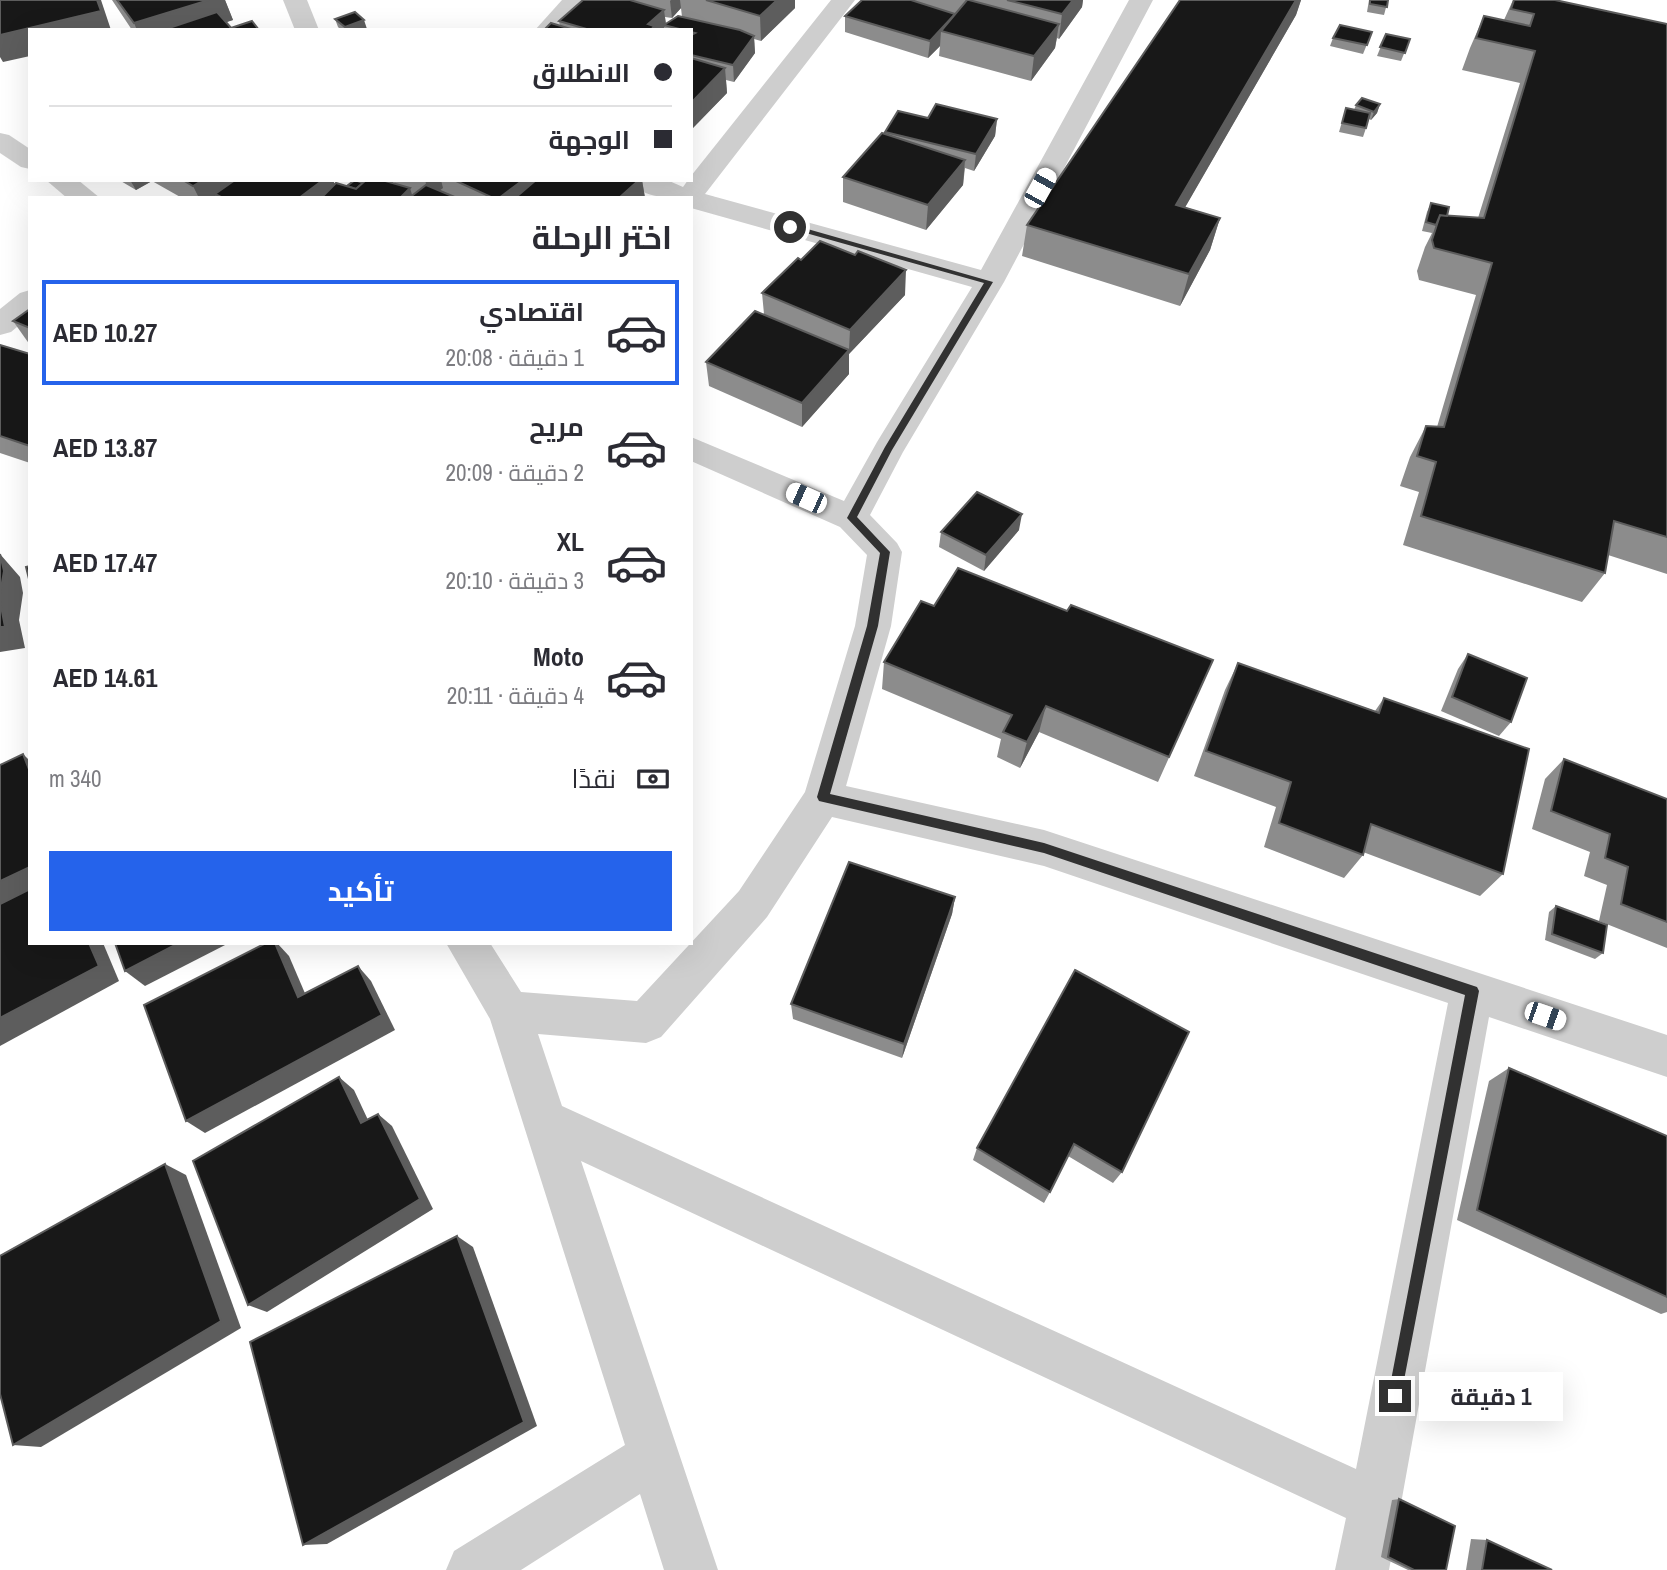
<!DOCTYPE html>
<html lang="ar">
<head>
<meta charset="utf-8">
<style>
	:root { --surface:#fff; --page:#f2f2f3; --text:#2b2b33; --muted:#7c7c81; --line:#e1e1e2; --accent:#2563eb }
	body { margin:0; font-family:"Archivo Narrow",Cairo,sans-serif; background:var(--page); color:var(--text); direction:rtl; height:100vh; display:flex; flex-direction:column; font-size:26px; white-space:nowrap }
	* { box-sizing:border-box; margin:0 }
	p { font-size:23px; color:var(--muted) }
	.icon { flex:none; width:38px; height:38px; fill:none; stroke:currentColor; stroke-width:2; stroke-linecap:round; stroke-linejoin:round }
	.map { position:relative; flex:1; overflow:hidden; direction:ltr }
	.sheet { position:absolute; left:28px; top:196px; width:665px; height:749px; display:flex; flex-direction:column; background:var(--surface); border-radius:0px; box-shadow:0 7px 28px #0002; direction:rtl }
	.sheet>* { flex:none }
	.top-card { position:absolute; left:28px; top:28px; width:665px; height:154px; border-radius:0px; box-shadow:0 7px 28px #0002; direction:rtl; display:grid; align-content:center; height:154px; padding:0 21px; background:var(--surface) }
	.end { position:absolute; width:32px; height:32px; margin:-16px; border:9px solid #313131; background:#fff; box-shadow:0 0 0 4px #fff }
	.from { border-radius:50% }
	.bubble { position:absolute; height:49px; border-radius:0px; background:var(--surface); box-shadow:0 7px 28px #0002; font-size:23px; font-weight:700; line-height:49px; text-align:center; direction:rtl }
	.car { position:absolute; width:21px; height:42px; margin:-21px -10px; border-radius:9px; box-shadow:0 0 5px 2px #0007; background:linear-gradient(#fff 24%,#345 0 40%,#fff 0 76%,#345 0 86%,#fff 0) }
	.top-card b { display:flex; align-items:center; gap:24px; height:66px; font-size:26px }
	.top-card b+b { border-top:2px solid var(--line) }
	.top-card i { width:18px; height:18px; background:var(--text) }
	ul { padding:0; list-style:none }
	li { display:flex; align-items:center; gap:21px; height:105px; margin:0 14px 10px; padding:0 7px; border:4px solid transparent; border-radius:0px }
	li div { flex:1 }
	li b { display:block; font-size:26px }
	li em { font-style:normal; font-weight:700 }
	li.selected { border-color:var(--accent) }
	li>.icon { width:63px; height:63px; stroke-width:1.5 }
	h2 { padding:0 21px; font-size:32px; line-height:84px }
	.pay { display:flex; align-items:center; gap:18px; height:77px; padding:0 21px; font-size:26px }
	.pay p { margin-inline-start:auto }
	.cta { display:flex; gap:14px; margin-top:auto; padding:14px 21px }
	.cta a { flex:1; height:80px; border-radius:0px; background:var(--accent); color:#fff; font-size:28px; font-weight:700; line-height:80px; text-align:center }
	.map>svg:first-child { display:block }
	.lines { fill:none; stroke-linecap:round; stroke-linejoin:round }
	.street { fill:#cecece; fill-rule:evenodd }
	.wall { fill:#8c8c8c; fill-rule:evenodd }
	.shaded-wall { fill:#5d5d5d }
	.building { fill:#181818; stroke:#5d5d5d; stroke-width:2 }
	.route { fill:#313131 }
</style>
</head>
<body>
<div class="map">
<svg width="1667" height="1570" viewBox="0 0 1667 1570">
	<rect width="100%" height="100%" fill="#fff"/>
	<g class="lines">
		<g class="street">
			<polygon points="283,0 307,0 319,30 295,30"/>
			<polygon points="562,0 587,0 561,30 535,30"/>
			<path d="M831 0H855L705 194 981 270 1129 0H1153L1004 282 903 452 870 515 897 543 902 552 891 626 846 786 1044 830 1667 1035V1077L1489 1017 1389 1570H1335L1346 1518 581 1161 718 1570H664L640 1494 521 1570H446L454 1551 625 1445 490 1019 446 943H490L521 992 637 1001 739 891 805 792 855 626 867 555 840 527 691 461V437L844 501 877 442 972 287 691 208V198C671 198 641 199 629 180H667L683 187 688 180H691V176ZM832 817 1044 866 1448 1003 1356 1469 562 1106 538 1034 646 1043 661 1037 767 917Z"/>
			<polygon points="0,133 9,135 30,149 30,169 21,167 0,153"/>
			<polygon points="46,180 78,180 100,198 67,198"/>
			<polygon points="30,290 30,316 11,332 0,335 0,309 20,293"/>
		</g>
	</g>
	<g class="wall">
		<polygon points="112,0 225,0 233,20 226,22 231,28 259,30 132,30"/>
		<path d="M583 0H795V8L761 41 754 39 755 53 734 82 726 80 727 93 691 130V30H665V27L662 30H544L560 26 559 21ZM681 8 682 17 666 24 665 17 672 18Z"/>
		<polygon points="862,0 1083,0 1082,7 1059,39 1057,38 1055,48 1031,81 939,56 940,46 928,58 845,32 845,16"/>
		<polygon points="1180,0 1301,0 1296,15 1185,207 1220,218 1210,250 1180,306 1022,256 1027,225"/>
		<polygon points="1369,0 1388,0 1384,15 1367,12"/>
		<polygon points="1513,0 1555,0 1667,24 1667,574 1608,555 1605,573 1582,602 1403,545 1419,492 1400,486 1410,457 1426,426 1437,427 1476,295 1419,280 1417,271 1425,247 1432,233 1422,231 1427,212 1431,203 1447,216 1478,218 1520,83 1462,70 1470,48 1484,16 1504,20"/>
		<polygon points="335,19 367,29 364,30 341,30 338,27"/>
		<polygon points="1372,32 1363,54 1330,46 1333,38"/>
		<polygon points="1386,34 1410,39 1401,61 1377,56"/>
		<polygon points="1380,104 1377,113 1371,120 1369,119 1363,137 1339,132 1346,108 1354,110 1356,105"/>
		<polygon points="928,118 997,119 995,136 974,171 965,168 963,185 926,230 843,202 843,177 885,134 885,132"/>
		<polygon points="119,180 333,180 335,185 347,186 363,183 401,186 389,180 642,180 645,198 182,198 152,181 136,190"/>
		<polygon points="762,293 905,295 849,354 849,374 802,427 709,386 706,362 764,314"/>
		<polygon points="30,309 30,345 13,321"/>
		<polygon points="0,345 30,354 30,463 0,453"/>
		<polygon points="1019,530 984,571 939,547 941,532"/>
		<polygon points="934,606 1067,611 1213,660 1158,782 1039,732 1020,768 997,757 1001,739 882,689 884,662"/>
		<polygon points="1468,654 1511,722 1499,736 1441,711 1458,669"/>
		<polygon points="1238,663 1375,711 1384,698 1503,874 1480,896 1363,852 1363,855 1344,878 1264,847 1276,807 1194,776 1225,690"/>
		<polygon points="1564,759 1667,799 1667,948 1599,921 1607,885 1584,876 1590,852 1532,829 1545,779"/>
		<polygon points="955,897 952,914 902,1058 793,1019 791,1004"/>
		<polygon points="1556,906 1603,953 1595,959 1545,940 1549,912"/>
		<polygon points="1075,970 1122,1172 1113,1183 1068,1156 1050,1192 1044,1203 973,1160 977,1148"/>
		<polygon points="1509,1068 1667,1136 1667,1312 1661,1314 1457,1220 1489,1081"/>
		<polygon points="1399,1499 1446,1570 1408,1570 1381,1557 1392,1500"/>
		<polygon points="1471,1539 1487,1540 1552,1570 1466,1570"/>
	</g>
	<g class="shaded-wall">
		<polygon points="97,0 101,0 111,30 30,30 30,56 3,62 0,57 0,35"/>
		<polygon points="209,0 225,0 233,20 203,30 137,30 134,23"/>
		<polygon points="671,0 680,0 681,8 672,18 670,1"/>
		<polygon points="777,0 795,0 795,8 761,41 760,16"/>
		<polygon points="1073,0 1083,0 1082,7 1059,39 1062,14"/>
		<polygon points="1296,0 1301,0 1296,15 1168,237 1176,205"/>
		<polygon points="664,10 666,25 664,25 665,27 662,30 648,30 648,24"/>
		<polygon points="955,14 941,31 940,46 928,58 930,41"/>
		<polygon points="364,20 367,29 364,30 346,30 345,27"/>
		<polygon points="1059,24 1055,48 1031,81 1034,56"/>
		<polygon points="754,36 755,53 734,82 733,65"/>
		<polygon points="725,68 727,93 691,130 691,103"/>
		<polygon points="1380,104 1377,113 1371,120 1374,112"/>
		<polygon points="997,119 995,136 974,171 976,154"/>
		<polygon points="965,160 963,185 926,230 928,205"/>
		<polygon points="130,180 151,180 152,181 136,190"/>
		<polygon points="203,180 254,180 215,194 217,198 199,198 193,186"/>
		<polygon points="323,180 333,180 337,191 328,198 299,198"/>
		<polygon points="425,180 441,180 443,188 430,198"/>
		<polygon points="523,180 560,180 538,198 499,198"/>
		<polygon points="639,180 642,180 645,198 619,198"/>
		<polygon points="410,188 413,198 400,198"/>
		<polygon points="1220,218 1210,250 1180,306 1189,274"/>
		<polygon points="906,270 905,295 849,354 849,374 802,427 802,403 849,350 850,330"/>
		<polygon points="1022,514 1019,530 984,571 986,555"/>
		<polygon points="0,554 20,577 23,593 19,620 25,648 0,652"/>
		<polygon points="1046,706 1039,732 1020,768 1027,742"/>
		<polygon points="23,754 30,761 30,772"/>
		<polygon points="30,867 30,895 0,909 0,881"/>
		<polygon points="955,897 952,914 902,1058 904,1044"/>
		<polygon points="89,943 103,943 119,981 0,1046 0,1018"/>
		<polygon points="179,943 229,943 145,986 125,971"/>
		<polygon points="275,943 277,943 289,956 313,1012 298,997"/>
		<polygon points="358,966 371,981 395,1030 205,1133 186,1121"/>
		<polygon points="339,1077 354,1090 375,1135 361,1123"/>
		<polygon points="378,1114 392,1126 433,1209 267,1312 248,1305"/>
		<polygon points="165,1164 186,1175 241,1328 41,1447 13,1445"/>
		<polygon points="457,1236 473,1247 537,1426 327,1544 303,1545"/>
	</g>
	<g class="building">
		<polygon points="0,0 97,0 101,11 0,35"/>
		<polygon points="117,0 209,0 134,23"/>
		<polygon points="583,0 630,0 664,10 648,24 654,26 651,30 590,30 559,21"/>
		<polygon points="706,0 777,0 760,16"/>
		<polygon points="862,0 911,0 955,14 930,41 845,16"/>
		<polygon points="967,0 969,0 1059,24 1034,56 941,31"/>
		<polygon points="1007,0 1073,0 1062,14"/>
		<polygon points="1180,0 1296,0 1176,205 1220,218 1189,274 1027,225"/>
		<polygon points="1370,0 1388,0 1387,7 1370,4"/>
		<polygon points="1514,0 1555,0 1667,24 1667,537 1614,521 1605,573 1421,516 1436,462 1417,456 1426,426 1444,427 1492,263 1434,248 1432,240 1440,215 1484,218 1535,51 1476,38 1484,16 1530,26 1534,14 1511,9"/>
		<polygon points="217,12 233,30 163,30"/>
		<polygon points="355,12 364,20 345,27 335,19"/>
		<polygon points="678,16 740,30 754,36 733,65 691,55 691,35 695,33 691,32 691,30 683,30 664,25"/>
		<polygon points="252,21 259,30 233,30 231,28"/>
		<polygon points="551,23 574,30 544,30"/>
		<polygon points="1340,25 1372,32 1367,45 1333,38"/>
		<polygon points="1386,34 1410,39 1405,53 1380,47"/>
		<polygon points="691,58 725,68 691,103"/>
		<polygon points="1362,98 1380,104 1374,112 1356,105"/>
		<polygon points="936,104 997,119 976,154 885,132 898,111 928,118"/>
		<polygon points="1346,108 1370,113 1366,128 1342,123"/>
		<polygon points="882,133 965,160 928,205 843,177"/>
		<polygon points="183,180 203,180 193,186"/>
		<polygon points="235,180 323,180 299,198 223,198 215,194"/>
		<polygon points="355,180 363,183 356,189 347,186"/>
		<polygon points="366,180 382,180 410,188 400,198 321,198 336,183 356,189"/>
		<polygon points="454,180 523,180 499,198 493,198"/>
		<polygon points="536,180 639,180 619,198 515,198"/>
		<polygon points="426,185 457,198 409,198"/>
		<polygon points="1431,203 1449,207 1447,216 1440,215 1436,225 1426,222"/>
		<polygon points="820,241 855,255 858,251 906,270 850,330 762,293 798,258 801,260"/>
		<polygon points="30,309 30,328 13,321"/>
		<polygon points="755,311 849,350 802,403 706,362"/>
		<polygon points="0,345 30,354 30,446 0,436"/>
		<polygon points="977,492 1022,514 986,555 941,532"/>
		<polygon points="0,554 4,571 0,594"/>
		<polygon points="30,566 30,583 26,567"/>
		<polygon points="958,568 1067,611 1071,605 1213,660 1169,757 1046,706 1027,742 1003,732 1012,715 884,662 921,601 934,606"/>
		<polygon points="0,601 5,627 0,627"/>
		<polygon points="1468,654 1527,678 1511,722 1452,697"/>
		<polygon points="1238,663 1379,713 1384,698 1529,749 1503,874 1371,824 1363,855 1279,823 1291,782 1206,751"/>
		<polygon points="23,754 30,772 30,867 0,881 0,765"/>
		<polygon points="1564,759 1667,799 1667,922 1621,904 1628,867 1605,858 1610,834 1551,811"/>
		<polygon points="849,862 955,897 904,1044 791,1004"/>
		<polygon points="30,889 30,943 89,943 99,966 0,1018 0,904"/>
		<polygon points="1556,906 1607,925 1603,953 1552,934"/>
		<polygon points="115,943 179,943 125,971"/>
		<polygon points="266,943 275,943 298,997 358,966 382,1015 186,1121 144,1005"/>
		<polygon points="1075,970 1189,1032 1122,1172 1074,1144 1050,1192 977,1148"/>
		<polygon points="1509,1068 1667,1136 1667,1297 1477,1210"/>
		<polygon points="339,1077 361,1123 378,1114 420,1199 248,1305 193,1161"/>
		<polygon points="165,1164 221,1321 13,1445 0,1394 0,1256"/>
		<polygon points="457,1236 524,1422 303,1545 250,1342"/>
		<polygon points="1399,1499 1455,1526 1446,1570 1414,1570 1388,1557"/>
		<polygon points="1487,1540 1552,1570 1482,1570"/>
	</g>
	<polygon class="route" points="790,224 993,282 892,450 857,517 890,552 878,626 830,794 1044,843 1477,987 1479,991 1400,1401 1395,1403 1390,1401 1388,1396 1465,995 1044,853 819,801 817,797 867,626 880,553 847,518 885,447 984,283 788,228"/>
</svg>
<i class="end from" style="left:790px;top:227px"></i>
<i class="end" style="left:1395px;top:1396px"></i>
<div class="bubble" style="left:1419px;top:1372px;width:144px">1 دقيقة</div>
<i class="car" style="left:1040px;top:188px;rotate:29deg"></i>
<i class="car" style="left:806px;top:498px;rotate:294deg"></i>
<i class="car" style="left:1545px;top:1016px;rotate:109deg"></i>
<div class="top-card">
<b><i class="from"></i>الانطلاق</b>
<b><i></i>الوجهة</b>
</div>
<section class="sheet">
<h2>اختر الرحلة</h2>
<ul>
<li class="selected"><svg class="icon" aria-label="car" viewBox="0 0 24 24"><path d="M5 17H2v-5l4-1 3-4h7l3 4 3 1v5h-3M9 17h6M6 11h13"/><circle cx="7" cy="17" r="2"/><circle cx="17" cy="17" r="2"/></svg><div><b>اقتصادي</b><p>1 دقيقة · 20:08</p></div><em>AED 10.27</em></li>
<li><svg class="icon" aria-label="car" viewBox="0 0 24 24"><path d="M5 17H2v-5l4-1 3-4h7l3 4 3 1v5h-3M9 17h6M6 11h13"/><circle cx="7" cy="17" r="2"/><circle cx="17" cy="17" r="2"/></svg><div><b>مريح</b><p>2 دقيقة · 20:09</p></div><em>AED 13.87</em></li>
<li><svg class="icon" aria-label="car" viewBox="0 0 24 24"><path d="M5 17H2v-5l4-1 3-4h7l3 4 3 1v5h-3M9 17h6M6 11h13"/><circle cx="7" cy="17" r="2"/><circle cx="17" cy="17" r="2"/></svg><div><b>XL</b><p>3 دقيقة · 20:10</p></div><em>AED 17.47</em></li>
<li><svg class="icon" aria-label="car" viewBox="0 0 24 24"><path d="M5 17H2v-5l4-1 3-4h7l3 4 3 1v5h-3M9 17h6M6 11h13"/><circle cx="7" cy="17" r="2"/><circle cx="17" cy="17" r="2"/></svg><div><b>Moto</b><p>4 دقيقة · 20:11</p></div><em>AED 14.61</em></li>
</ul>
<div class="pay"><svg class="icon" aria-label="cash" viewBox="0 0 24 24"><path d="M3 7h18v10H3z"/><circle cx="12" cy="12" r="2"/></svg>نقدًا<p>340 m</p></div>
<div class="cta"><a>تأكيد</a></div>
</section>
</div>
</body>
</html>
